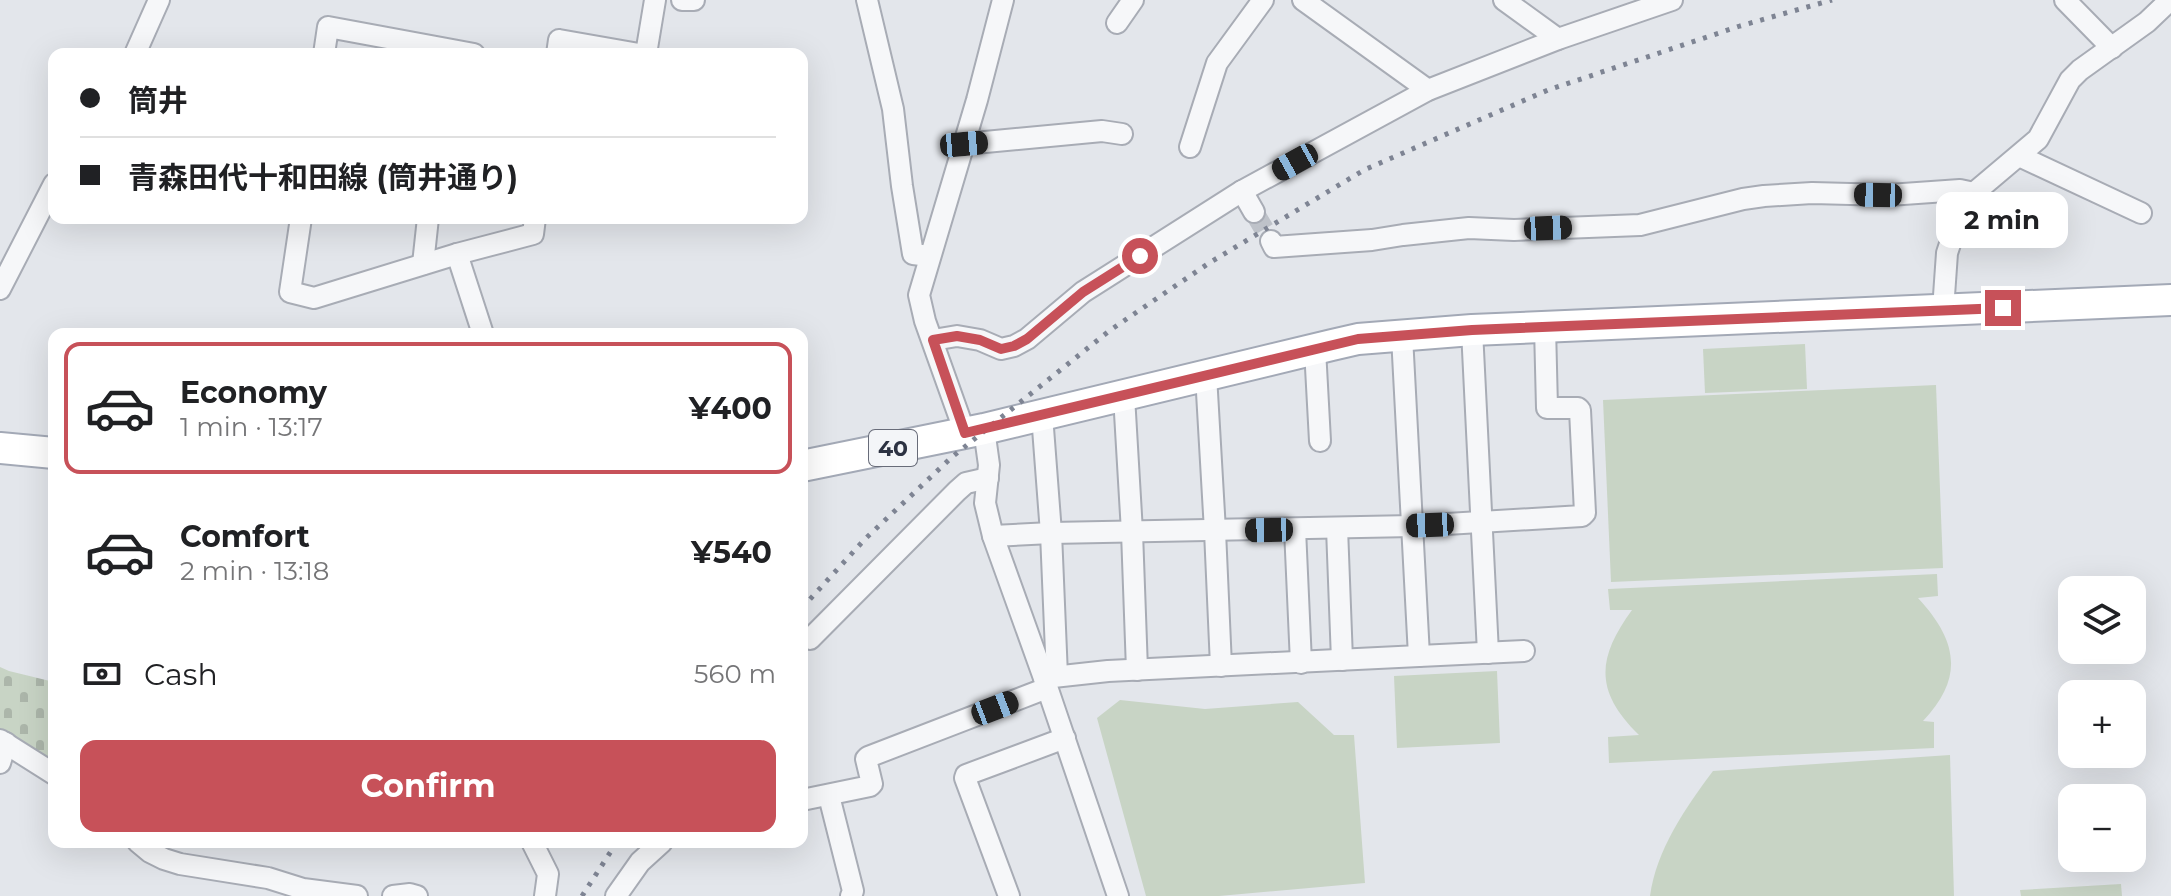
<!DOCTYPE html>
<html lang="en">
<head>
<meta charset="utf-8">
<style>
	:root { --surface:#fff; --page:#f6f6f6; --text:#202124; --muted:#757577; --line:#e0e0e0; --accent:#c75159 }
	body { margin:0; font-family:Montserrat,"Noto Sans JP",sans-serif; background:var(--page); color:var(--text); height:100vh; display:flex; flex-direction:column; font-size:30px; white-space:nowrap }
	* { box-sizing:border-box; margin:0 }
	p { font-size:26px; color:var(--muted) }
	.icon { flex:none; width:44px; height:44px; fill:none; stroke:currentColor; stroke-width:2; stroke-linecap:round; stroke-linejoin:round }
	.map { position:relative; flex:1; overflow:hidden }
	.drawer { position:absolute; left:48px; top:328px; width:760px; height:520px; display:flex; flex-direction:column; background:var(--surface); border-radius:16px; box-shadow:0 8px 32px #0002 }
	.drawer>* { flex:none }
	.banner { position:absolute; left:48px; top:48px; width:760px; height:176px; border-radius:16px; box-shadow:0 8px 32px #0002; display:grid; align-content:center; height:176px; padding:0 32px; background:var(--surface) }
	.buttons { position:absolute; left:2058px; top:576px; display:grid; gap:16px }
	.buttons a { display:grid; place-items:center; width:88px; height:88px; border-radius:16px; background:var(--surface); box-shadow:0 8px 32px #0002; font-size:40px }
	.end { position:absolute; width:36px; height:36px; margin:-18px; border:10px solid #c75159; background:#fff; box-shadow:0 0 0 4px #fff }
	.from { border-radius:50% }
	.bubble { position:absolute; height:56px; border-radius:16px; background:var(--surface); box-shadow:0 8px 32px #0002; font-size:26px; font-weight:700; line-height:56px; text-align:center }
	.car { position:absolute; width:24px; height:48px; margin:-24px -12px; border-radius:10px; box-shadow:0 0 6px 2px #0007; background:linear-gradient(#222 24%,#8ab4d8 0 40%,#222 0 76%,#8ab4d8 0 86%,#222 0) }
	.banner b { display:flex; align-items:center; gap:28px; height:76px; font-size:30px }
	.banner b+b { border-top:2px solid var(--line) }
	.banner i { width:20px; height:20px; background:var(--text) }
	ul { padding:14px 0 0; list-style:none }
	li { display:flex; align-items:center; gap:24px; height:132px; margin:0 16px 12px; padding:0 16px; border:4px solid transparent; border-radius:16px }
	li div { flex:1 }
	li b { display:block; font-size:30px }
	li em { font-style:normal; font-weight:700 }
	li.current { border-color:var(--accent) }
	li>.icon { width:72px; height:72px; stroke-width:1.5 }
	.pay { display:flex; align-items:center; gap:20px; height:88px; padding:0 32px; font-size:30px }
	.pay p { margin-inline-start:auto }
	.cta { display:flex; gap:16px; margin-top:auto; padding:16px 32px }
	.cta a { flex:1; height:92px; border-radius:16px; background:var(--accent); color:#fff; font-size:32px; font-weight:700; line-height:92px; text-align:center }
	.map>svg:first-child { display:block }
	.cemetery { fill:url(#cemetery-stones) }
	.pitch { fill:#c8d4c5 }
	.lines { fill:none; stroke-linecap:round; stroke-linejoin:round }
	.minor-tunnel { stroke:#bec2c9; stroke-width:20; stroke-dasharray:20 10; stroke-linecap:butt }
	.minor-casing { stroke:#a8acb5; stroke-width:24 }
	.primary-casing { stroke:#a3a9b6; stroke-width:34 }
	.minor { stroke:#f6f7f9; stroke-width:20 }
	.primary { stroke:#fff; stroke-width:30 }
	.rail { stroke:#7e8493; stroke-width:5; stroke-dasharray:4 8; stroke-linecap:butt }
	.route { stroke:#c75159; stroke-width:10 }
	.labels { text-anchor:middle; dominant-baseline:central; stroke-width:7; stroke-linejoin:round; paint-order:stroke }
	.shield { fill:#f3f5f8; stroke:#686c79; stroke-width:2 }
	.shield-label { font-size:22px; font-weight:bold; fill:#2c3242 }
</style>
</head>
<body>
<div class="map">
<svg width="2171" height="896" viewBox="0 0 2171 896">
	<defs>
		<pattern id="cemetery-stones" width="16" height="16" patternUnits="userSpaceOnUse" patternTransform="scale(2)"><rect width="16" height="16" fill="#c8d4c5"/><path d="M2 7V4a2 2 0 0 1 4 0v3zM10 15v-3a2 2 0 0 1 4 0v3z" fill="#acb6aa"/></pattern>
	</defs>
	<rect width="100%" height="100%" fill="#e3e6eb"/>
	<polygon class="cemetery" points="0,667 9,671 54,682 54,761 0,733"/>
	<g class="pitch">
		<polygon points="1805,344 1807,389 1705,393 1703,349"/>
		<polygon points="1936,385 1943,568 1611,582 1603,400"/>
		<path d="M1937 574 1938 596 1918 598C1957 640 1965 677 1923 721L1934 722V748L1609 763 1608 737 1639 735C1594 691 1597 658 1632 610H1610L1608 589Z"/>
		<polygon points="1497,671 1500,743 1397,748 1394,676"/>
		<polygon points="1120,700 1205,709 1298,702 1334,735 1354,735 1365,883 1219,896 1146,896 1097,718"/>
		<path d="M1950 755 1954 896H1650C1656 850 1686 807 1713 771Z"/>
		<polygon points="2121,884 2122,896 2021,896 2020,890"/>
	</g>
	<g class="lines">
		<polyline class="minor-tunnel" points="1254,212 1271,241"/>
		<defs>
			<g id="minor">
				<polyline points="682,0 694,0"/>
				<polyline points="867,0 893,109 902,186 913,254 930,256"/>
				<polyline points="1303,0 1428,90"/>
				<polyline points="1504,0 1558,39"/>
				<polyline points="2065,0 2112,48"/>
				<polyline points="1117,23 1133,0"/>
				<polyline points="135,54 159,0"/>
				<polyline points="324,54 328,27 474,54"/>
				<polyline points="557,54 559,40 639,54"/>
				<polyline points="646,54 655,0"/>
				<polyline points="964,144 1102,131 1122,134"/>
				<polyline points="1190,147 1217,63 1263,0"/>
				<polyline points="2019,156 2141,213"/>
				<polyline points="1242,191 1254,212"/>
				<polyline points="301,218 290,292 314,298 457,254 533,234 535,218"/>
				<polyline points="1271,241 1274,247 1372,240 1403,235 1469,228 1514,230 1640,225 1743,199 1764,196 1812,193 1889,195 1960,190 1974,193"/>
				<polyline points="457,254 483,334"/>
				<polyline points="423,264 428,218"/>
				<polyline points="0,289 54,184"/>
				<polyline points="1943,310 1947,253 1952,238 1974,193 2038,139 2070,80 2080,70 2147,22 2170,0"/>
				<polyline points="1472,330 1488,653"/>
				<polyline points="933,340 957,336 980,340 1001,349 1014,346 1027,339 1083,292 1242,191 1428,90 1558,39 1672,0"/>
				<polyline points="1315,349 1320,441"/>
				<polyline points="1206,375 1215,531 1221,666"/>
				<polyline points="1124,396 1132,532 1137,670"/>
				<polyline points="1042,415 1051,533 1057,676"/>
				<polyline points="984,429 989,465 985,503 993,536 1044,678 1118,896"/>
				<polyline points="965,433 925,321 919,295 977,100 1003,0"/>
				<polyline points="1337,528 1342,660"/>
				<polyline points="1295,529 1301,663"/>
				<polyline points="993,536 1051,533 1413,526 1582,516 1585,513 1580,410 1578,408 1547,408 1545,327"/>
				<polyline points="810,639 957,491 966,483 988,478"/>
				<polyline points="1419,656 1524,651"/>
				<polyline points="1044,678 1108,671 1419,656 1402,336"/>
				<polyline points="0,740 54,774"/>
				<polyline points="0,763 6,743"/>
				<polyline points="829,796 853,891 851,896"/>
				<polyline points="802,800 870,786 872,784 866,759 868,757 1047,688"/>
				<polyline points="138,842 150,852 164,859 180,864 268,878 303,889 357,896"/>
				<polyline points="532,842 548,874 545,896"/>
				<polyline points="393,896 410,894 417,896"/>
				<polyline points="616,896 640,862 662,842"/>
				<polyline points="1009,896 965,778 966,775 1065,738"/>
			</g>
			<g id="primary">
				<polyline points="0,448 54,453"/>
				<polyline points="802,466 984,429 1332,345 1358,339 1472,330 2171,300"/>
			</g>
		</defs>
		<use href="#minor" class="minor-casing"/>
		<use href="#primary" class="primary-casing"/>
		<use href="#minor" class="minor"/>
		<use href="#primary" class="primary"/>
		<g class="rail">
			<polyline points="802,608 865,539 952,457 1109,331 1209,263 1364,170 1548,90 1740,26 1832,0"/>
			<polyline points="582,896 617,842"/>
		</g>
	</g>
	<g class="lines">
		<polyline class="route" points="1140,256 1083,292 1027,339 1014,346 1001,349 980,340 957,336 933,340 965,433 1358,339 1472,330 2003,308"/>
	</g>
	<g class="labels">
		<rect class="shield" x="869" y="430" width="48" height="36" rx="6"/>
		<g class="shield-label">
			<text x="893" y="448">40</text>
		</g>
	</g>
</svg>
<div class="buttons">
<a><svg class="icon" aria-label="layers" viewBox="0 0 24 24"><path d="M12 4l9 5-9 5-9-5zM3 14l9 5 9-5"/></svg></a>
<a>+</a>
<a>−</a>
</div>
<i class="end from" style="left:1140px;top:256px"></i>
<i class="end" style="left:2003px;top:308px"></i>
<div class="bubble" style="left:1936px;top:192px;width:132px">2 min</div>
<i class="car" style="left:964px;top:144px;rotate:85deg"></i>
<i class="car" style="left:1295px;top:162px;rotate:241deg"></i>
<i class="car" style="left:1878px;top:195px;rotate:271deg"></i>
<i class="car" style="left:1548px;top:228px;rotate:88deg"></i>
<i class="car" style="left:1430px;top:525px;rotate:268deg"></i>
<i class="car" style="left:1269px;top:530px;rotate:269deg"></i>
<i class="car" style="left:995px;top:708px;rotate:69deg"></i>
<div class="banner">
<b><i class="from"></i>筒井</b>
<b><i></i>青森田代十和田線 (筒井通り)</b>
</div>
<section class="drawer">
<ul>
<li class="current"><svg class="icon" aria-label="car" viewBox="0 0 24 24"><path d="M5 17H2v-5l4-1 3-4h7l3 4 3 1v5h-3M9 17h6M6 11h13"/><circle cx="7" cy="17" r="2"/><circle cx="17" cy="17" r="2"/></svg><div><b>Economy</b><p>1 min · 13:17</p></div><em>¥400</em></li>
<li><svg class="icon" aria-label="car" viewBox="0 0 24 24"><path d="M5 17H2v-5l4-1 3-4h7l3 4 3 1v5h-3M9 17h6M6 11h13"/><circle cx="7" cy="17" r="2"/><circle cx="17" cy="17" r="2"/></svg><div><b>Comfort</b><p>2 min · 13:18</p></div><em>¥540</em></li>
</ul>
<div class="pay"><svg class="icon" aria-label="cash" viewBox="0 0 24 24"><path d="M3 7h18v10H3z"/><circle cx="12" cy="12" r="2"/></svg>Cash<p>560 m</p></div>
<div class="cta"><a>Confirm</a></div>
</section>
</div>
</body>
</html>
